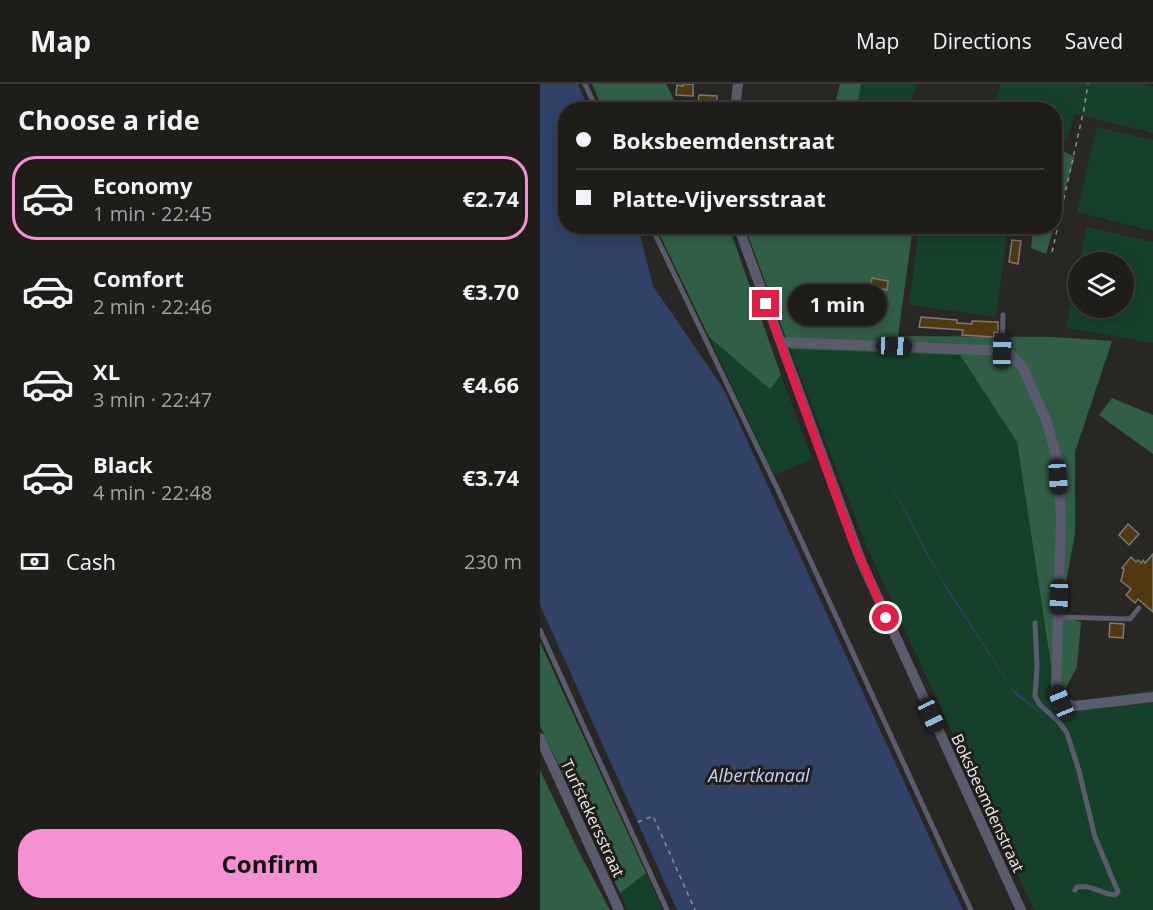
<!DOCTYPE html>
<html lang="en">
<head>
<meta charset="utf-8">
<style>
	:root { --surface:#1f1d1a; --page:#2c2a27; --text:#f1f3f6; --muted:#a1a2a2; --line:#3c3b39; --accent:#f491d3 }
	body { margin:0; font-family:"Open Sans",sans-serif; background:var(--page); color:var(--text); height:100vh; display:flex; flex-direction:column; font-size:22px; white-space:nowrap }
	* { box-sizing:border-box; margin:0 }
	p { font-size:20px; color:var(--muted) }
	.icon { flex:none; width:33px; height:33px; fill:none; stroke:currentColor; stroke-width:2; stroke-linecap:round; stroke-linejoin:round }
	.map { position:relative; flex:1; overflow:hidden }
	.drawer { display:flex; flex-direction:column; background:var(--surface); width:540px }
	.drawer>* { flex:none }
	.top-card { position:absolute; left:18px; top:18px; width:504px; height:132px; border-radius:24px; box-shadow:0 3px 15px #0003,0 0 0 2px var(--line); display:grid; align-content:center; height:132px; padding:0 18px; background:var(--surface) }
	.fabs { position:absolute; left:528px; top:168px; display:grid; gap:12px }
	.fabs a { display:grid; place-items:center; width:66px; height:66px; border-radius:50%; background:var(--surface); box-shadow:0 3px 15px #0003,0 0 0 2px var(--line); font-size:30px }
	.end { position:absolute; width:27px; height:27px; margin:-14px; border:8px solid #e11d48; background:#fff; box-shadow:0 0 0 3px #fff }
	.from { border-radius:50% }
	.bubble { position:absolute; height:42px; border-radius:21px; background:var(--surface); box-shadow:0 3px 15px #0003,0 0 0 2px var(--line); font-size:20px; font-weight:700; line-height:42px; text-align:center }
	.car { position:absolute; width:18px; height:36px; margin:-18px -9px; border-radius:8px; box-shadow:0 0 4px 2px #0007; background:linear-gradient(#222 24%,#8ab4d8 0 40%,#222 0 76%,#8ab4d8 0 86%,#222 0) }
	.top-card b { display:flex; align-items:center; gap:21px; height:57px; font-size:22px }
	.top-card b+b { border-top:2px solid var(--line) }
	.top-card i { width:15px; height:15px; background:var(--text) }
	ul { padding:0; list-style:none }
	li { display:flex; align-items:center; gap:18px; height:84px; margin:0 12px 9px; padding:0 6px; border:3px solid transparent; border-radius:24px }
	li div { flex:1 }
	li b { display:block; font-size:22px }
	li em { font-style:normal; font-weight:700 }
	li.on { border-color:var(--accent) }
	li>.icon { width:54px; height:54px; stroke-width:1.5 }
	h2 { padding:0 18px; font-size:27px; line-height:72px }
	.pay { display:flex; align-items:center; gap:15px; height:66px; padding:0 18px; font-size:22px }
	.pay p { margin-inline-start:auto }
	.cta { display:flex; gap:12px; margin-top:auto; padding:12px 18px }
	.cta a { flex:1; height:69px; border-radius:24px; background:var(--accent); color:#111; font-size:24px; font-weight:700; line-height:69px; text-align:center }
	header { display:flex; align-items:center; gap:36px; box-sizing:border-box; height:84px; padding:0 30px; background:var(--surface); border-bottom:2px solid var(--line) }
	header strong { font-size:28px }
	nav { display:flex; gap:33px; margin-inline-start:auto; font-size:21px }
	main { display:flex; flex:1; min-height:0 }
	.map>svg:first-child { display:block }
	.green { fill:#15412a }
	.forest { fill:#315f46 }
	.water { fill:#304266 }
	.building { fill:#50390e; stroke:#7c7974; stroke-width:1.5 }
	.lines { fill:none; stroke-linecap:round; stroke-linejoin:round }
	.path { stroke:#92908d; stroke-width:1.5; stroke-dasharray:4.5 4.5; stroke-linecap:butt }
	.lane { stroke:#5a5c6e; stroke-width:5 }
	.street { stroke:#5a5c6e; stroke-width:10 }
	.route { stroke:#e11d48; stroke-width:8 }
	.labels { text-anchor:middle; dominant-baseline:central; stroke-width:6; stroke-linejoin:round; paint-order:stroke }
	.street-label { font-size:16px; fill:#efedeb; stroke:#201d1a }
	.water-label { font-size:18px; font-style:italic; fill:#c0d5fb; stroke:#201d1a }
</style>
</head>
<body>
<header>
<strong>Map</strong>
<nav><a>Map</a><a>Directions</a><a>Saved</a></nav>
</header>
<main>
<section class="drawer">
<h2>Choose a ride</h2>
<ul>
<li class="on"><svg class="icon" aria-label="car" viewBox="0 0 24 24"><path d="M5 17H2v-5l4-1 3-4h7l3 4 3 1v5h-3M9 17h6M6 11h13"/><circle cx="7" cy="17" r="2"/><circle cx="17" cy="17" r="2"/></svg><div><b>Economy</b><p>1 min · 22:45</p></div><em>€2.74</em></li>
<li><svg class="icon" aria-label="car" viewBox="0 0 24 24"><path d="M5 17H2v-5l4-1 3-4h7l3 4 3 1v5h-3M9 17h6M6 11h13"/><circle cx="7" cy="17" r="2"/><circle cx="17" cy="17" r="2"/></svg><div><b>Comfort</b><p>2 min · 22:46</p></div><em>€3.70</em></li>
<li><svg class="icon" aria-label="car" viewBox="0 0 24 24"><path d="M5 17H2v-5l4-1 3-4h7l3 4 3 1v5h-3M9 17h6M6 11h13"/><circle cx="7" cy="17" r="2"/><circle cx="17" cy="17" r="2"/></svg><div><b>XL</b><p>3 min · 22:47</p></div><em>€4.66</em></li>
<li><svg class="icon" aria-label="car" viewBox="0 0 24 24"><path d="M5 17H2v-5l4-1 3-4h7l3 4 3 1v5h-3M9 17h6M6 11h13"/><circle cx="7" cy="17" r="2"/><circle cx="17" cy="17" r="2"/></svg><div><b>Black</b><p>4 min · 22:48</p></div><em>€3.74</em></li>
</ul>
<div class="pay"><svg class="icon" aria-label="cash" viewBox="0 0 24 24"><path d="M3 7h18v10H3z"/><circle cx="12" cy="12" r="2"/></svg>Cash<p>230 m</p></div>
<div class="cta"><a>Confirm</a></div>
</section>
<div class="map">
<svg width="613" height="826" viewBox="0 0 613 826">
	<rect width="100%" height="100%" fill="#292723"/>
	<g class="green">
		<polygon points="321,0 377,0 368,25 317,26"/>
		<polygon points="461,0 604,0 613,3 613,49 535,30 527,56 515,56 514,26 453,25"/>
		<polygon points="557,43 613,56 613,147 537,128"/>
		<polygon points="379,143 468,143 456,233 369,221"/>
		<polygon points="547,143 613,158 613,259 526,244 538,182 538,224 584,224 584,178 539,178"/>
		<polygon points="169,253 230,305 241,291 272,375 234,391"/>
		<polygon points="250,265 420,271 477,358 517,620 613,606 613,826 494,826 326,461"/>
		<polygon points="106,789 123,826 88,826 80,809"/>
	</g>
	<g class="forest">
		<polygon points="52,0 126,0 139,25 63,25"/>
		<polygon points="300,0 321,0 317,25 294,25"/>
		<polygon points="515,63 535,73 506,170 491,164 493,143 514,142"/>
		<polygon points="116,143 189,143 241,291 230,305 169,253"/>
		<polygon points="205,143 373,143 358,252 515,253 572,257 535,368 535,449 520,532 541,538 537,583 517,620 477,358 420,271 250,265"/>
		<polygon points="572,314 613,331 613,370 559,331"/>
		<polygon points="0,558 106,789 80,809 0,642"/>
		<polygon points="0,686 38,766 70,826 0,826"/>
	</g>
	<g class="water">
		<polygon points="0,0 38,0 49,25 26,26 26,142 98,143 113,202 183,304 423,826 137,826 0,521"/>
		<polygon points="330,360 401,494 472,604 507,635 476,611 410,511 386,469"/>
	</g>
	<g class="building">
		<polygon points="143,0 153,0 153,12 136,11 137,1 143,2"/>
		<polygon points="159,11 177,12 176,26 157,26"/>
		<polygon points="472,156 481,157 478,180 469,178"/>
		<polygon points="332,194 348,197 347,206 338,204 335,227 327,226"/>
		<polygon points="381,233 417,236 417,239 432,240 432,237 458,238 458,249 454,248 454,253 422,251 423,246 379,243"/>
		<polygon points="588,440 599,450 589,461 579,451"/>
		<polygon points="613,470 613,528 598,515 595,519 586,511 591,505 581,497 584,485 582,484 591,473 596,478 598,476 601,479 603,476 605,479"/>
		<polygon points="570,539 584,540 583,554 569,553"/>
	</g>
	<g class="lines">
		<g class="path">
			<polyline points="512,168 544,25 548,0"/>
			<polyline points="98,738 113,732 155,826"/>
		</g>
		<g class="lane">
			<polyline points="45,0 57,26"/>
			<polyline points="111,142 238,406 431,826"/>
			<polyline points="462,267 463,231"/>
			<polyline points="519,533 590,535 599,524"/>
			<path d="M495 539 497 583 495 612 500 621 519 638 527 649 539 687 555 753 578 808 575 811C561 810 551 800 537 803L535 806"/>
			<polyline points="0,546 127,826"/>
		</g>
		<g class="street">
			<polyline points="195,26 198,0"/>
			<polyline points="198,142 321,477 481,826"/>
			<polyline points="241,258 445,266 462,267 471,271 483,284 506,336 517,374 521,433 516,605 521,618 535,622 613,613"/>
			<polyline points="0,654 79,826"/>
		</g>
	</g>
	<g class="lines">
		<polyline class="route" points="226,220 312,456 346,534"/>
	</g>
	<g class="labels">
		<g class="street-label">
			<text transform="translate(448 719) rotate(65)">Boksbeemdenstraat</text>
			<text transform="translate(53 734) rotate(65)">Turfstekersstraat</text>
		</g>
		<g class="water-label">
			<text x="219" y="691">Albertkanaal</text>
		</g>
	</g>
</svg>
<div class="fabs">
<a><svg class="icon" aria-label="layers" viewBox="0 0 24 24"><path d="M12 4l9 5-9 5-9-5zM3 14l9 5 9-5"/></svg></a>
</div>
<i class="end from" style="left:346px;top:534px"></i>
<i class="end" style="left:226px;top:220px"></i>
<div class="bubble" style="left:248px;top:200px;width:99px">1 min</div>
<i class="car" style="left:354px;top:262px;rotate:92deg"></i>
<i class="car" style="left:462px;top:267px;rotate:1deg"></i>
<i class="car" style="left:518px;top:393px;rotate:176deg"></i>
<i class="car" style="left:519px;top:513px;rotate:182deg"></i>
<i class="car" style="left:521px;top:618px;rotate:338deg"></i>
<i class="car" style="left:391px;top:631px;rotate:155deg"></i>
<div class="top-card">
<b><i class="from"></i>Boksbeemdenstraat</b>
<b><i></i>Platte-Vijversstraat</b>
</div>
</div>
</main>
</body>
</html>
